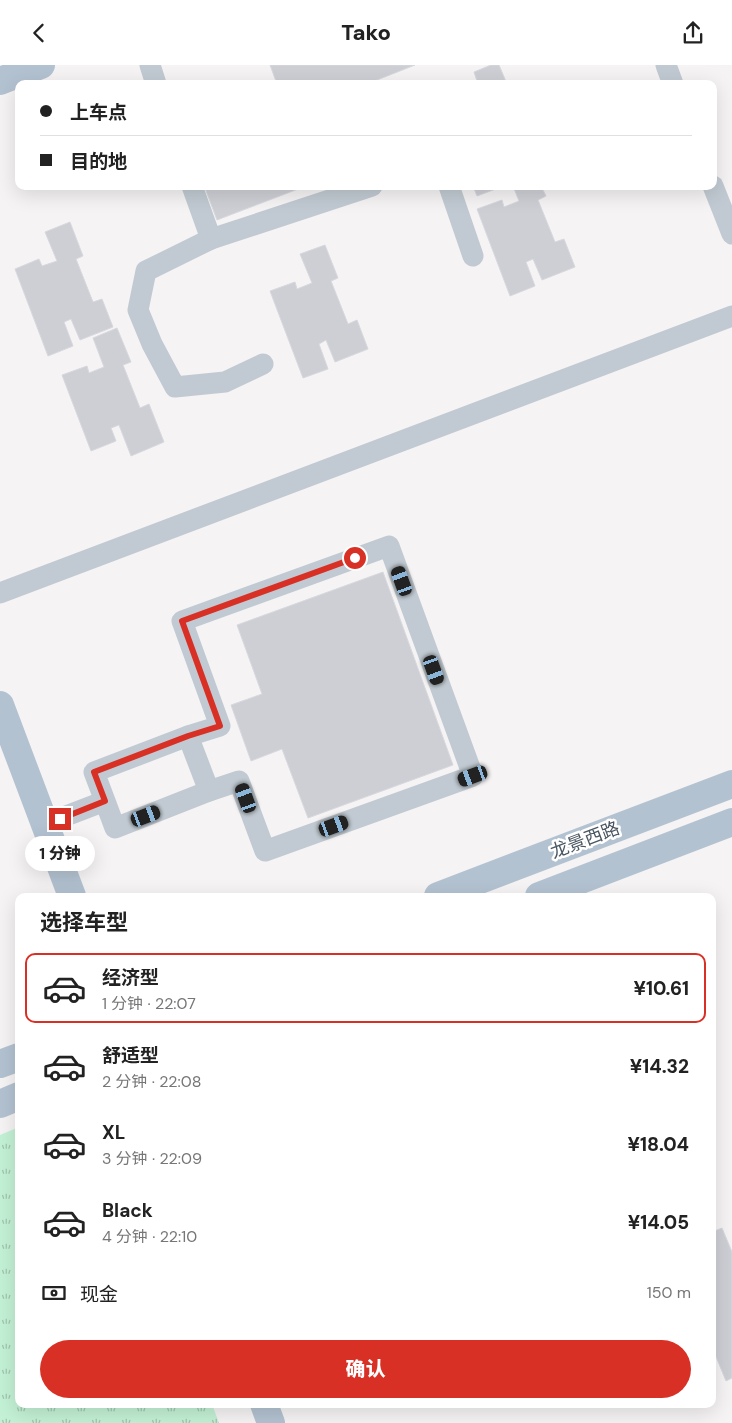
<!DOCTYPE html>
<html lang="zh">
<head>
<meta charset="utf-8">
<style>
	:root { --surface:#fff; --page:#f6f6f6; --text:#222; --muted:#767676; --line:#e0e0e0; --accent:#d93025 }
	body { margin:0; font-family:"DM Sans","Noto Sans SC",sans-serif; background:var(--page); color:var(--text); height:100vh; display:flex; flex-direction:column; font-size:19px; white-space:nowrap }
	* { box-sizing:border-box; margin:0 }
	p { font-size:16px; color:var(--muted) }
	.icon { flex:none; width:28px; height:28px; fill:none; stroke:currentColor; stroke-width:2; stroke-linecap:round; stroke-linejoin:round }
	.map { position:relative; flex:1; overflow:hidden }
	.drawer { position:absolute; left:15px; top:828px; width:701px; height:515px; display:flex; flex-direction:column; background:var(--surface); border-radius:10px; box-shadow:0 5px 20px #0002 }
	.drawer>* { flex:none }
	.guide { position:absolute; left:15px; top:15px; width:702px; height:110px; border-radius:10px; box-shadow:0 5px 20px #0002; display:grid; align-content:center; height:110px; padding:0 25px; background:var(--surface) }
	.end { position:absolute; width:22px; height:22px; margin:-11px; border:6px solid #d93025; background:#fff; box-shadow:0 0 0 2px #fff }
	.from { border-radius:50% }
	.bubble { position:absolute; height:35px; border-radius:18px; background:var(--surface); box-shadow:0 5px 20px #0002; font-size:16px; font-weight:800; line-height:35px; text-align:center }
	.car { position:absolute; width:15px; height:30px; margin:-15px -8px; border-radius:6px; box-shadow:0 0 4px 1px #0007; background:linear-gradient(#222 24%,#8ab4d8 0 40%,#222 0 76%,#8ab4d8 0 86%,#222 0) }
	.guide b { display:flex; align-items:center; gap:18px; height:48px; font-size:19px }
	.guide b+b { border-top:1px solid var(--line) }
	.guide i { width:12px; height:12px; background:var(--text) }
	ul { padding:0; list-style:none }
	li { display:flex; align-items:center; gap:15px; height:70px; margin:0 10px 8px; padding:0 15px; border:2px solid transparent; border-radius:10px }
	li div { flex:1 }
	li b { display:block; font-size:19px }
	li em { font-style:normal; font-weight:800 }
	li.active { border-color:var(--accent) }
	li>.icon { width:45px; height:45px; stroke-width:1.5 }
	h2 { padding:0 25px; font-size:22px; line-height:60px }
	.pay { display:flex; align-items:center; gap:12px; height:55px; padding:0 25px; font-size:19px }
	.pay p { margin-inline-start:auto }
	.cta { display:flex; gap:10px; margin-top:auto; padding:10px 25px }
	.cta a { flex:1; height:58px; border-radius:30px; background:var(--accent); color:#fff; font-size:20px; font-weight:800; line-height:58px; text-align:center }
	header { display:flex; justify-content:space-between; align-items:center; height:65px; padding:0 25px; background:var(--surface); font-size:22px; font-weight:800 }
	.map>svg:first-child { display:block }
	.grass { fill:url(#grass-tufts) }
	.building { fill:#cdcfd5; stroke:#d7d9de }
	.lines { fill:none; stroke-linecap:round; stroke-linejoin:round }
	.minor { stroke:#c1cad2; stroke-width:21 }
	.major { stroke:#b3c2d1; stroke-width:28 }
	.route { stroke:#d93025; stroke-width:6 }
	.labels { text-anchor:middle; dominant-baseline:central; stroke-width:5; stroke-linejoin:round; paint-order:stroke }
	.street-label { font-size:18px; fill:#4a5661; stroke:#fff }
</style>
</head>
<body>
<header><svg class="icon" aria-label="back" viewBox="0 0 24 24"><path d="M15 5l-7 7 7 7"/></svg>Tako<svg class="icon" aria-label="share" viewBox="0 0 24 24"><path d="M12 15V3M7 8l5-5 5 5M5 13v7h14v-7"/></svg></header>
<div class="map">
<svg width="732" height="1358" viewBox="0 0 732 1358">
	<defs>
		<pattern id="grass-tufts" width="24" height="20" patternUnits="userSpaceOnUse" patternTransform="scale(1.25)"><rect width="24" height="20" fill="#c3f1d5"/><path d="M3 7l-1-3M5 7V3M7 7l1-3M15 17l-1-3M17 17v-4M19 17l1-3" fill="none" stroke="#a0c6b0"/></pattern>
	</defs>
	<rect width="100%" height="100%" fill="#f5f3f3"/>
	<polygon class="grass" points="19,1062 19,1339 212,1339 219,1358 0,1358 0,1070"/>
	<g class="building">
		<polygon points="270,0 415,0 367,19 277,19"/>
		<polygon points="491,0 499,0 507,19 478,19 474,7"/>
		<polygon points="209,121 306,121 217,155 205,123"/>
		<polygon points="473,121 501,121 501,122 477,131"/>
		<polygon points="513,121 541,121 546,131 538,135 555,177 564,174 575,202 542,215 533,194 526,197 535,221 510,231 477,144 502,135 504,142 519,136"/>
		<polygon points="70,157 83,191 76,194 93,237 102,234 113,262 80,275 71,254 64,257 73,281 48,291 15,204 39,194 42,201 57,196 45,167"/>
		<polygon points="325,180 338,213 331,216 348,259 357,255 368,284 335,297 326,275 319,279 328,304 303,313 270,226 295,217 297,224 312,218 300,189"/>
		<polygon points="117,263 131,297 123,300 140,343 149,339 164,377 131,391 119,360 111,363 116,376 91,386 62,310 87,301 89,308 104,302 93,273"/>
		<polygon points="383,507 453,700 308,753 282,684 251,696 231,640 262,629 237,560"/>
		<polygon points="722,1163 732,1187 732,1313 726,1316 712,1282 712,1167"/>
	</g>
	<g class="lines">
		<g class="minor">
			<polyline points="150,0 156,19"/>
			<polyline points="666,0 673,19"/>
			<polyline points="192,121 211,174"/>
			<polyline points="449,121 473,191"/>
			<polyline points="713,121 732,169"/>
			<polyline points="263,299 225,317 175,322 152,279 138,245 146,206 211,174 372,121"/>
			<polyline points="0,528 732,251"/>
			<polyline points="188,671 220,661 182,556 389,481 473,711 265,786 239,716 209,726"/>
			<polyline points="45,759 105,736 115,763 209,726 188,671 94,707 105,736"/>
		</g>
		<g class="major">
			<polyline points="0,16 41,0"/>
			<polyline points="0,640 72,831"/>
			<polyline points="438,831 732,719"/>
			<polyline points="539,831 732,757"/>
			<polyline points="0,999 19,992"/>
			<polyline points="0,1039 19,1031"/>
			<polyline points="264,1339 271,1358"/>
		</g>
	</g>
	<g class="lines">
		<polyline class="route" points="60,754 105,736 94,707 188,671 220,661 182,556 355,493"/>
	</g>
	<g class="labels">
		<g class="street-label">
			<text transform="translate(585 775) rotate(-21)">龙景西路</text>
		</g>
	</g>
</svg>
<i class="end from" style="left:355px;top:493px"></i>
<i class="end" style="left:60px;top:754px"></i>
<div class="bubble" style="left:25px;top:771px;width:70px">1 分钟</div>
<i class="car" style="left:402px;top:516px;rotate:340deg"></i>
<i class="car" style="left:434px;top:605px;rotate:160deg"></i>
<i class="car" style="left:473px;top:711px;rotate:250deg"></i>
<i class="car" style="left:246px;top:733px;rotate:340deg"></i>
<i class="car" style="left:146px;top:751px;rotate:69deg"></i>
<i class="car" style="left:334px;top:761px;rotate:70deg"></i>
<div class="guide">
<b><i class="from"></i>上车点</b>
<b><i></i>目的地</b>
</div>
<section class="drawer">
<h2>选择车型</h2>
<ul>
<li class="active"><svg class="icon" aria-label="car" viewBox="0 0 24 24"><path d="M5 17H2v-5l4-1 3-4h7l3 4 3 1v5h-3M9 17h6M6 11h13"/><circle cx="7" cy="17" r="2"/><circle cx="17" cy="17" r="2"/></svg><div><b>经济型</b><p>1 分钟 · 22:07</p></div><em>¥10.61</em></li>
<li><svg class="icon" aria-label="car" viewBox="0 0 24 24"><path d="M5 17H2v-5l4-1 3-4h7l3 4 3 1v5h-3M9 17h6M6 11h13"/><circle cx="7" cy="17" r="2"/><circle cx="17" cy="17" r="2"/></svg><div><b>舒适型</b><p>2 分钟 · 22:08</p></div><em>¥14.32</em></li>
<li><svg class="icon" aria-label="car" viewBox="0 0 24 24"><path d="M5 17H2v-5l4-1 3-4h7l3 4 3 1v5h-3M9 17h6M6 11h13"/><circle cx="7" cy="17" r="2"/><circle cx="17" cy="17" r="2"/></svg><div><b>XL</b><p>3 分钟 · 22:09</p></div><em>¥18.04</em></li>
<li><svg class="icon" aria-label="car" viewBox="0 0 24 24"><path d="M5 17H2v-5l4-1 3-4h7l3 4 3 1v5h-3M9 17h6M6 11h13"/><circle cx="7" cy="17" r="2"/><circle cx="17" cy="17" r="2"/></svg><div><b>Black</b><p>4 分钟 · 22:10</p></div><em>¥14.05</em></li>
</ul>
<div class="pay"><svg class="icon" aria-label="cash" viewBox="0 0 24 24"><path d="M3 7h18v10H3z"/><circle cx="12" cy="12" r="2"/></svg>现金<p>150 m</p></div>
<div class="cta"><a>确认</a></div>
</section>
</div>
</body>
</html>
